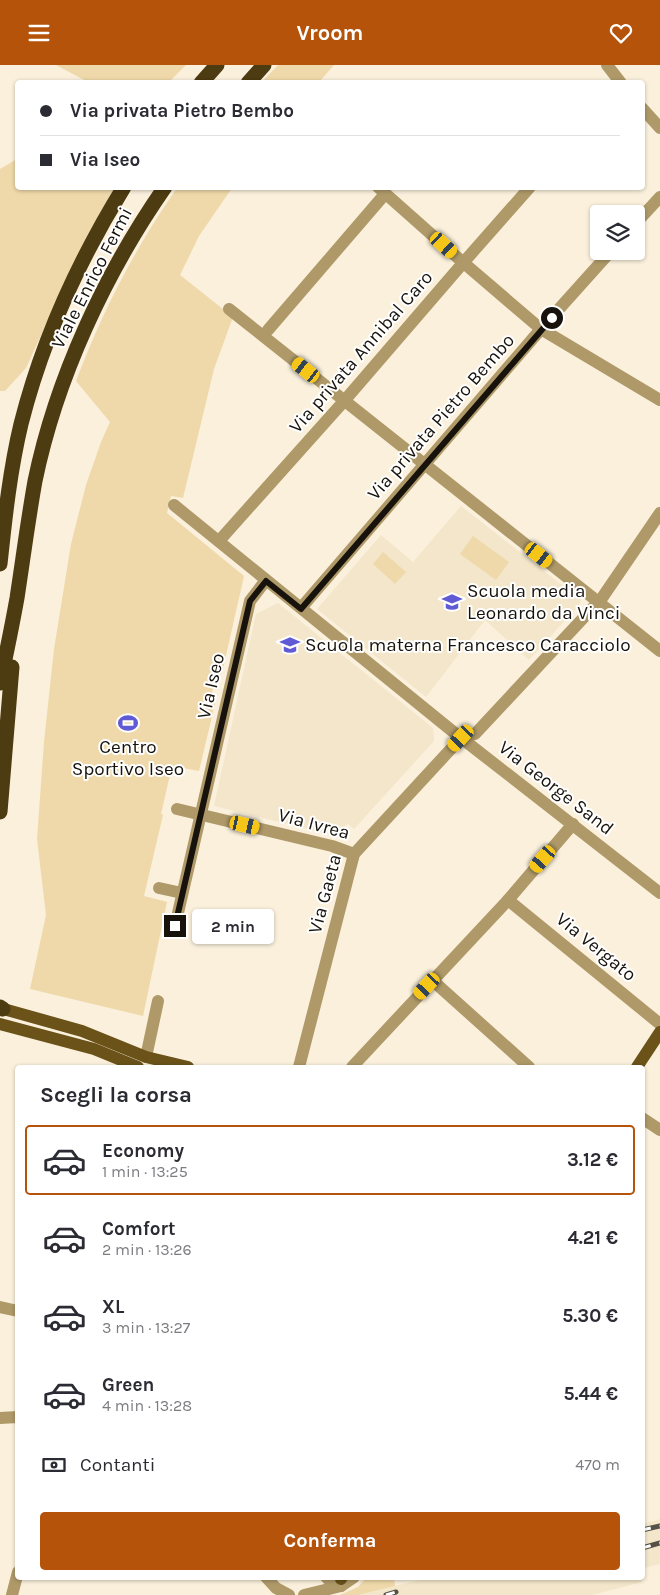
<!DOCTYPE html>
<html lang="it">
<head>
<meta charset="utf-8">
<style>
	:root { --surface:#fff; --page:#f2f2f3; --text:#2b2b33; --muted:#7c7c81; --line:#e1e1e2; --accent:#b45309 }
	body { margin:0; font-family:Karla,sans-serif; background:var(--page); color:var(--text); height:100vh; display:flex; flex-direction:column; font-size:19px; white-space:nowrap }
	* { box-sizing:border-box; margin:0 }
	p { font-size:16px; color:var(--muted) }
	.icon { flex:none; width:28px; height:28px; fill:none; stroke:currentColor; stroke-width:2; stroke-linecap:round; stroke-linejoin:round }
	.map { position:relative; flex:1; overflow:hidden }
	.panel { position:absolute; left:15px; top:1000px; width:630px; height:515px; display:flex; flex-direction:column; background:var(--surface); border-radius:5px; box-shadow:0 1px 4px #0004 }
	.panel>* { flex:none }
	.guide { position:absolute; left:15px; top:15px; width:630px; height:110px; border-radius:5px; box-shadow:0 1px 4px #0004; display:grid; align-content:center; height:110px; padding:0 25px; background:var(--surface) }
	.fabs { position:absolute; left:590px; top:140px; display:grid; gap:10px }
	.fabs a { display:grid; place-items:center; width:55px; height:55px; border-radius:5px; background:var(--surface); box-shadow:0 1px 4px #0004; font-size:25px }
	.end { position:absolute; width:22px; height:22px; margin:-11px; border:6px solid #17130c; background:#fff; box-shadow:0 0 0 2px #fff }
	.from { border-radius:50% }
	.bubble { position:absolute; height:35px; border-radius:5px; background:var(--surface); box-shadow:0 1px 4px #0004; font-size:16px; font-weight:700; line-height:35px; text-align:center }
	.car { position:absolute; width:15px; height:30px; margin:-15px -8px; border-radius:6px; box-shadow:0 0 4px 1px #0007; background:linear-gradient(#f5c518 24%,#345 0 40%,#f5c518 0 76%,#345 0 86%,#f5c518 0) }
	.guide b { display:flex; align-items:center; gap:18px; height:48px; font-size:19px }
	.guide b+b { border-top:1px solid var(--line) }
	.guide i { width:12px; height:12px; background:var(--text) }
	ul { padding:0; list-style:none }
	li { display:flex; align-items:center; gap:15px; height:70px; margin:0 10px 8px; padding:0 15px; border:2px solid transparent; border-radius:5px }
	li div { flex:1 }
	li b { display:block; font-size:19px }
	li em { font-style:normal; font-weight:700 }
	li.selected { border-color:var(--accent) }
	li>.icon { width:45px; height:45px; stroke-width:1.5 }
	h2 { padding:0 25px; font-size:22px; line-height:60px }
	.pay { display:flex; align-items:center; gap:12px; height:55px; padding:0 25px; font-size:19px }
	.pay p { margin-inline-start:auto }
	.cta { display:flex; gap:10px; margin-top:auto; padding:10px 25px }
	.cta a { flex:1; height:58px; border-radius:5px; background:var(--accent); color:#fff; font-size:20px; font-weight:700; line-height:58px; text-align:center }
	header { display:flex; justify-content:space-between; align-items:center; height:65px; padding:0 25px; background:var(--accent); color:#fff; font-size:22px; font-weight:700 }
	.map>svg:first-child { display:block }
	.built { fill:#f3e6ca }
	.green { fill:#efd9aa }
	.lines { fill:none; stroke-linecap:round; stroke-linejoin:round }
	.minor { stroke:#af9969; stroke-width:12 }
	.major { stroke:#6a5219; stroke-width:12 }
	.highway { stroke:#4d3b11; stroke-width:15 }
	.rail-casing { stroke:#565146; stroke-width:5 }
	.rail { stroke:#fff; stroke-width:3; stroke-dasharray:9; stroke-linecap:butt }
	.route { stroke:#17130c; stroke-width:6 }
	.labels { text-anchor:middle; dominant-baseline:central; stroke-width:4; stroke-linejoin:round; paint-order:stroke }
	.street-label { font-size:19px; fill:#17130c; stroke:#fff }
	.poi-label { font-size:19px; fill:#17130c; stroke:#fff; text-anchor:start }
</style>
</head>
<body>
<header><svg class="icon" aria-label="menu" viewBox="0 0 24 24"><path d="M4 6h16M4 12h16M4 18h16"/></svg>Vroom<svg class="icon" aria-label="heart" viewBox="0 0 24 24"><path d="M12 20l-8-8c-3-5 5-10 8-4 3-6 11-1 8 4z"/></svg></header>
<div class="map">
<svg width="660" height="1530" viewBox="0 0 660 1530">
	<rect width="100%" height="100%" fill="#faf0dc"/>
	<g class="built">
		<polygon points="461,441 581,535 580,539 529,595 485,555 426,632 317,544 381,470 413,497"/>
		<polygon points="278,538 433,663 434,676 354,764 348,759 341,763 334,765 332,770 214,741 256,549"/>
		<polygon points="660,1454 660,1499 643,1503 643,1459"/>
		<polygon points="428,1513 641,1512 642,1517 592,1530 358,1530"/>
	</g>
	<g class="green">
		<polygon points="56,0 186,0 169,17 88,17"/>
		<polygon points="278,0 334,0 319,17 262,17"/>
		<polygon points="17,94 18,122 115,123 86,172 26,303 5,326 0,326 0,104"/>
		<path d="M177 123H232L199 171 180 210 233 252 214 304 183 433 171 431 167 448 244 511 222 608 215 613 211 633 215 639 199 706 172 701 161 749 163 750 144 831 167 837 143 951 30 924 46 850 37 774 44 677 54 584 71 479 86 420 101 377 110 357 76 316C102 247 135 183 177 123Z"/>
		<polygon points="473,471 509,497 496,515 460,489"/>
		<polygon points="383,487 406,507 395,519 373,499"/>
		<polygon points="392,1512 394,1513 395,1521 358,1530 340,1530 358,1522 366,1513"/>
	</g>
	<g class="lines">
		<g class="minor">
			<polyline points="607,0 621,18"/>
			<polyline points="642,43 660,63"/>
			<polyline points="378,122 458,193 541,264 660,335"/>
			<polyline points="636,158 660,132"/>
			<polyline points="229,244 660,586"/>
			<polyline points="268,265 385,129"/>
			<polyline points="174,440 451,665 660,828"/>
			<polyline points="219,476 345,335 463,198 530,122"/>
			<polyline points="301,543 541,264 611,186"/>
			<polyline points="177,744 332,781 354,789"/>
			<polyline points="159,823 182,828"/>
			<polyline points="508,835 660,959"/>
			<polyline points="175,861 250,536 266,515"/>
			<polyline points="432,915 529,1002"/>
			<polyline points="146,992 158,936"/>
			<polyline points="299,1002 354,789 461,673 475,669 602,533 660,448"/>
			<polyline points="352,1002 508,835 573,759"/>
			<polyline points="642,1053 660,1065"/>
			<polyline points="0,1242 18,1246"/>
			<polyline points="0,1353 18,1352"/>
			<polyline points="266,1512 276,1523 289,1530"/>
			<polyline points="326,1512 334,1520 341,1521"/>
			<polyline points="12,1530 18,1507"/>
			<polyline points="304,1530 341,1521 354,1512"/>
		</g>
		<g class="major">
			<polyline points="0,943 82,966 146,992 188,1002"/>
			<polyline points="0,959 94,984 138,1002"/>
			<polyline points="637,1002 660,967"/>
			<polyline points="341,1514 342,1512"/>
		</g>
		<g class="highway">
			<polyline points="201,18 217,0"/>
			<polyline points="248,18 264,0"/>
			<path d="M0 499C5 452 10 405 21 359 42 276 79 195 124 122"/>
			<path d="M0 618C6 590 12 561 17 533 23 494 28 455 35 416 56 314 105 208 165 122"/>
			<polyline points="0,747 12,602"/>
			<polyline points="0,942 3,944"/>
		</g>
		<defs>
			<g id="rail">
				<polyline points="642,1465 660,1461"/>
				<polyline points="642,1483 660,1478"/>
				<polyline points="386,1530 396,1527"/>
			</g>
		</defs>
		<use href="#rail" class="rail-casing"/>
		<use href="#rail" class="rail"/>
	</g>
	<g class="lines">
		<polyline class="route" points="175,861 250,536 266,516 301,544 552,253"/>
	</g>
	<defs>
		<symbol id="school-bare" viewBox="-9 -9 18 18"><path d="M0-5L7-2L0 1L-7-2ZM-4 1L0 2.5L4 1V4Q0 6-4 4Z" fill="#605bd4" stroke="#fff" stroke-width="2.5" paint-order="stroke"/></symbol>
		<symbol id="stadium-bare" viewBox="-9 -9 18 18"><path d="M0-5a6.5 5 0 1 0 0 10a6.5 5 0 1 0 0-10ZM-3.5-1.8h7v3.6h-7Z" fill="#605bd4" stroke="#fff" stroke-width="2.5" paint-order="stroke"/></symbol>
	</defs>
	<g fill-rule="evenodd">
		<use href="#school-bare" x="438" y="523" width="28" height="28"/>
		<use href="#school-bare" x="276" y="566" width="28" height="28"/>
		<use href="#stadium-bare" x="114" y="644" width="28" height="28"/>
	</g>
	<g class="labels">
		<g class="street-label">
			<text transform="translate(92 213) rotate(-63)">Viale Enrico Fermi</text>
			<text transform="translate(361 287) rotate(-49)">Via privata Annibal Caro</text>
			<text transform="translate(441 352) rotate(-49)">Via privata Pietro Bembo</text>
			<text transform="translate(211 621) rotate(-77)">Via Iseo</text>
			<text transform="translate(556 723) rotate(38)">Via George Sand</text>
			<text transform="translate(314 759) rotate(15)">Via Ivrea</text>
			<text transform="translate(325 829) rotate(-75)">Via Gaeta</text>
			<text transform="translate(596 882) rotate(39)">Via Vergato</text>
		</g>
		<g class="poi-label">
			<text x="467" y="526">Scuola media<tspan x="467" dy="22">Leonardo da Vinci</tspan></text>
			<text x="305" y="580">Scuola materna Francesco Caracciolo</text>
			<text x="128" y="682" text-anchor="middle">Centro<tspan x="128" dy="22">Sportivo Iseo</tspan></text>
		</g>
	</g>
</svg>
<div class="fabs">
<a><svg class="icon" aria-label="layers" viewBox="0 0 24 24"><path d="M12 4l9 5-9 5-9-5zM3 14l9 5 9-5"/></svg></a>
</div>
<i class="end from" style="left:552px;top:253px"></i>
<i class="end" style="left:175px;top:861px"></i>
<div class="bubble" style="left:192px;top:844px;width:82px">2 min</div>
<i class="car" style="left:444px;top:180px;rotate:132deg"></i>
<i class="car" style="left:306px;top:305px;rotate:308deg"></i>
<i class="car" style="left:539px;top:490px;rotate:128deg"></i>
<i class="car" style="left:461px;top:673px;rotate:223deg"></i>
<i class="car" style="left:245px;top:760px;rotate:103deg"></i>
<i class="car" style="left:543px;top:794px;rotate:221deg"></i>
<i class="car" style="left:427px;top:921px;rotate:223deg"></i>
<div class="guide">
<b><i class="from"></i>Via privata Pietro Bembo</b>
<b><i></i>Via Iseo</b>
</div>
<section class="panel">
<h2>Scegli la corsa</h2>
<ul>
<li class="selected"><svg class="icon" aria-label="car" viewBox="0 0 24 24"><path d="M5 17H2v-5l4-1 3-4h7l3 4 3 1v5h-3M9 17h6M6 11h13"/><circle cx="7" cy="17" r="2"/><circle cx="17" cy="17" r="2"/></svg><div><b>Economy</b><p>1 min · 13:25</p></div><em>3.12 €</em></li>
<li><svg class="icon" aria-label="car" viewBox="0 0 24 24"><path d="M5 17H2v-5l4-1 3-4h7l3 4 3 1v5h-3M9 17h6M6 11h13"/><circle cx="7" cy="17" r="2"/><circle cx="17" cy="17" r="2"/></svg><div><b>Comfort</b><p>2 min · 13:26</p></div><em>4.21 €</em></li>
<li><svg class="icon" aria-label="car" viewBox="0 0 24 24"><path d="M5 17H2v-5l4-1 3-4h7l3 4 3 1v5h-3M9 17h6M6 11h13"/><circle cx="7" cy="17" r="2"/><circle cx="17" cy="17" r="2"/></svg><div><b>XL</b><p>3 min · 13:27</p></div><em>5.30 €</em></li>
<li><svg class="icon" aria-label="car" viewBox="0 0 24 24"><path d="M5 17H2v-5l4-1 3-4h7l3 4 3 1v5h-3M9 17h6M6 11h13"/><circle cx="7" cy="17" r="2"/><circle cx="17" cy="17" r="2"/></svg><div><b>Green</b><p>4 min · 13:28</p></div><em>5.44 €</em></li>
</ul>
<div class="pay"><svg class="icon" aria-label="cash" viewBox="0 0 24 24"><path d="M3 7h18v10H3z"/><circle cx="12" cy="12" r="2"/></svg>Contanti<p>470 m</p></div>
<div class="cta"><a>Conferma</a></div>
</section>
</div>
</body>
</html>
